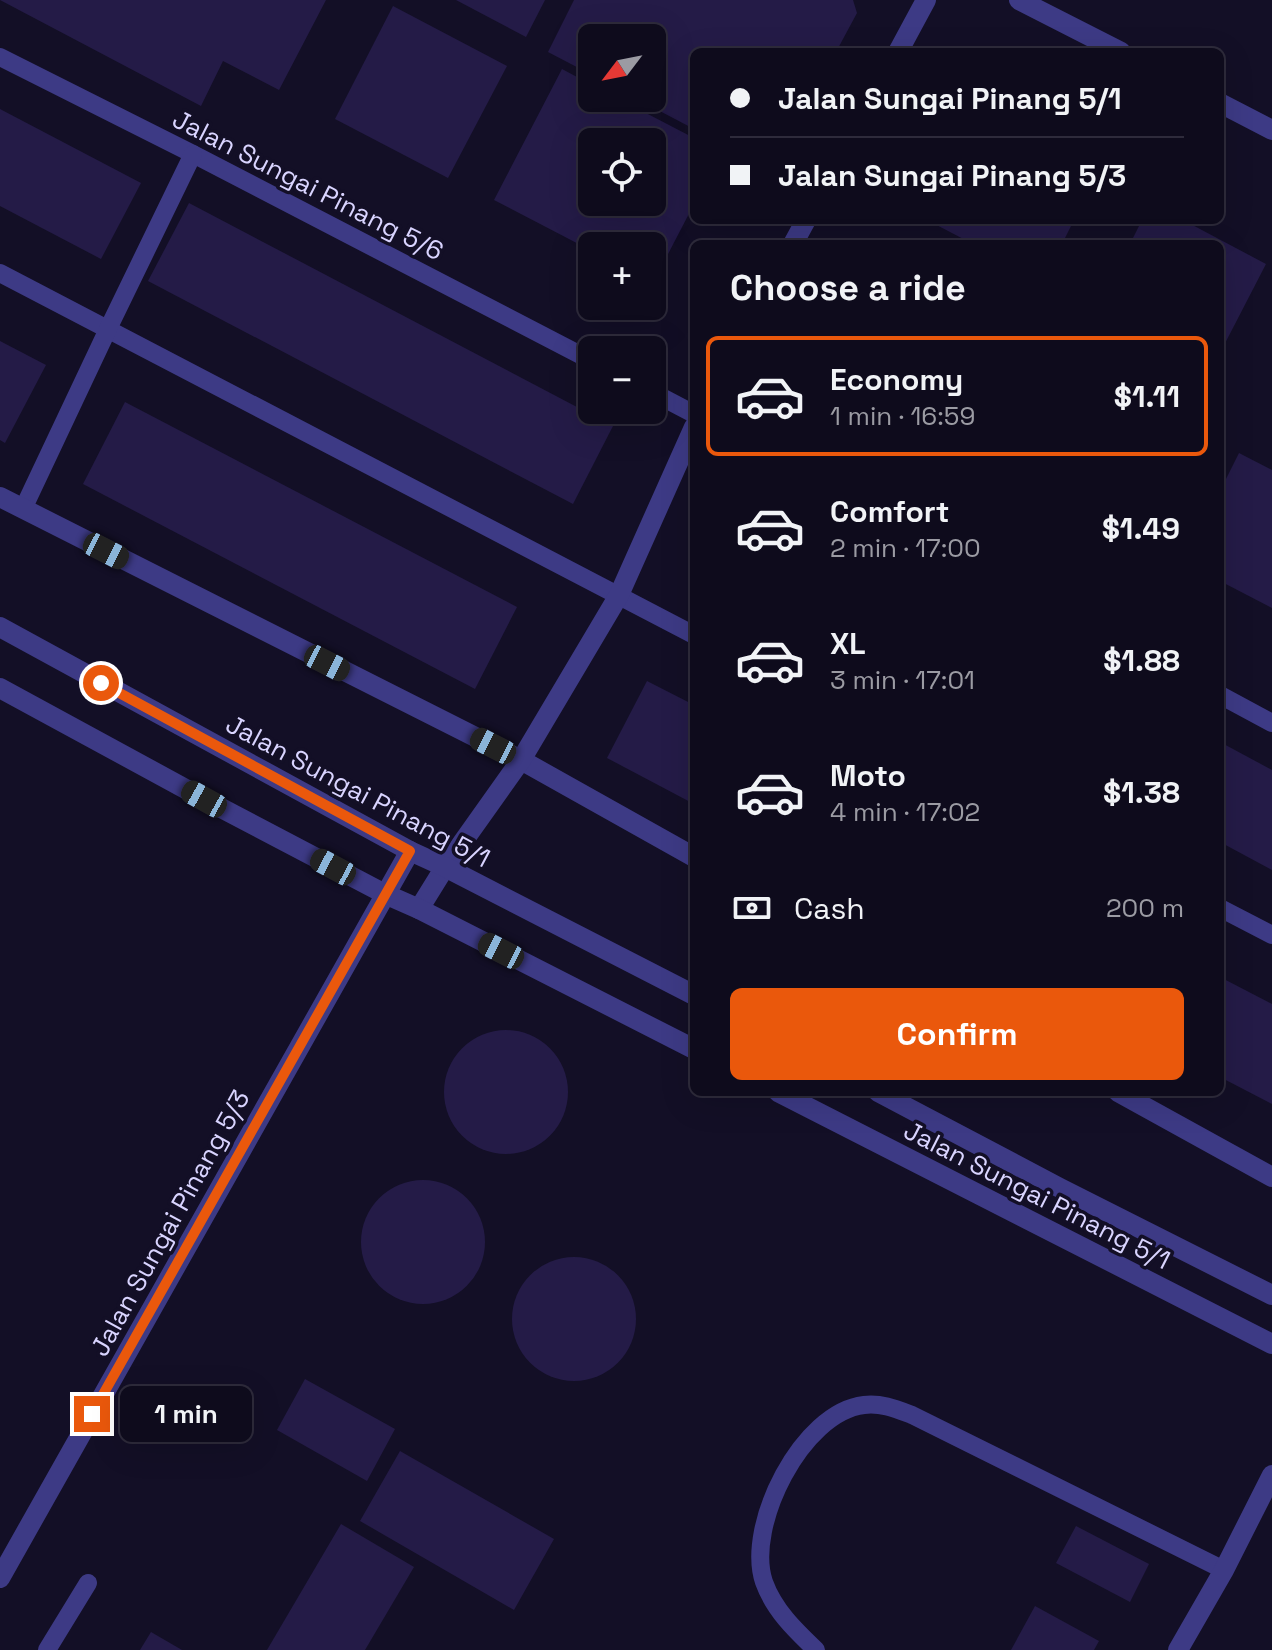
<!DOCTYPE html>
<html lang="en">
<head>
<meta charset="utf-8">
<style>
	:root { --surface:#0e0b1c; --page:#171425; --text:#f1f3f6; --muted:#9b9ba3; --line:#2e2b3b; --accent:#ea580c }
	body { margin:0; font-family:"Space Grotesk",sans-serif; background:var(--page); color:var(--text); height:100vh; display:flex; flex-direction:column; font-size:30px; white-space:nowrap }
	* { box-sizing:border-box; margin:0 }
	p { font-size:26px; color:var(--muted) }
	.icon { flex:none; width:44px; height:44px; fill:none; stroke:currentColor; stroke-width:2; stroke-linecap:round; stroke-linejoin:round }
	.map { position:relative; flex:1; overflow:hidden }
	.sheet { position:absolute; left:690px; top:240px; width:534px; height:856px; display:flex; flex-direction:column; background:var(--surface); border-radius:12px; box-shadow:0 8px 32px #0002,0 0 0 2px var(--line) }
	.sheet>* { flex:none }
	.guide { position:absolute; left:690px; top:48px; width:534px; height:176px; border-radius:12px; box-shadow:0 8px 32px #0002,0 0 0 2px var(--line); display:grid; align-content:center; height:176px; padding:0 40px; background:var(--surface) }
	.needle { width:52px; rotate:238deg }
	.controls { position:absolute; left:578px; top:24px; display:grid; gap:16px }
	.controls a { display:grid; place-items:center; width:88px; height:88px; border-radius:12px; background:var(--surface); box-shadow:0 8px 32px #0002,0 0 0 2px var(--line); font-size:40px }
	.end { position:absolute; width:36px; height:36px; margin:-18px; border:10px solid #ea580c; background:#fff; box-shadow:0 0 0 4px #fff }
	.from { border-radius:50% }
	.bubble { position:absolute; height:56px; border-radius:12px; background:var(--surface); box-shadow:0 8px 32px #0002,0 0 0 2px var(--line); font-size:26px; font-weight:700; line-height:56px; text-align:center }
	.car { position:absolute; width:24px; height:48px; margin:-24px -12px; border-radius:10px; box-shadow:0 0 6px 2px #0007; background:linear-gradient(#222 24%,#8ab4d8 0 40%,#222 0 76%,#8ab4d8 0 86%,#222 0) }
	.guide b { display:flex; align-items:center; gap:28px; height:76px; font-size:30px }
	.guide b+b { border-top:2px solid var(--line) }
	.guide i { width:20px; height:20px; background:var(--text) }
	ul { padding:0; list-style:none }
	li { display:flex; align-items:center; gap:24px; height:120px; margin:0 16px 12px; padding:0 24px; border:4px solid transparent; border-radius:12px }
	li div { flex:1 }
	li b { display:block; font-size:30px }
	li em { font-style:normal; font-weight:700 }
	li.selected { border-color:var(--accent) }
	li>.icon { width:72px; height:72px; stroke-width:1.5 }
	h2 { padding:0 40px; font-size:36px; line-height:96px }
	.pay { display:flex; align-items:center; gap:20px; height:88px; padding:0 40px; font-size:30px }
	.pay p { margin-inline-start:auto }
	.button { display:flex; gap:16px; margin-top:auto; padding:16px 40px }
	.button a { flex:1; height:92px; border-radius:12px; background:var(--accent); color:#fff; font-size:32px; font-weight:700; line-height:92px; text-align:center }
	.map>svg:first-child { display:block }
	.building { fill:#241b47; fill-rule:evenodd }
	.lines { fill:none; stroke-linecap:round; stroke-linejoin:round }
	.service { stroke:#3d3a85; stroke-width:18 }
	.minor { stroke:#3d3a85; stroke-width:20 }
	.tertiary { stroke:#3d3a85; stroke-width:20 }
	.route { stroke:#ea580c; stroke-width:10 }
	.labels { text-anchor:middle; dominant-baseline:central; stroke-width:7; stroke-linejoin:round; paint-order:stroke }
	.street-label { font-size:26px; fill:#d9d4ff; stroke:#130f26 }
</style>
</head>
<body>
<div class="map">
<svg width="1272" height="1650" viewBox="0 0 1272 1650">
	<rect width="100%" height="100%" fill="#130f26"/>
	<g class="building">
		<polygon points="0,0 326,0 279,90 223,61 201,106"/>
		<polygon points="456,0 545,0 526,37"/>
		<polygon points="574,0 853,0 857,13 836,52 694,52 694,129 635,98 652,98 652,38 592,38 592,75 548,52"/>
		<polygon points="393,6 507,66 448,178 335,119"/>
		<path d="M562 69 592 85V98H617L694 138V204L652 285V246H592V251L494 200ZM592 142H652V202H592Z"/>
		<polygon points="0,109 141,183 101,259 0,206"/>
		<polygon points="189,203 613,426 573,504 148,281"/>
		<polygon points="927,220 1074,220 1062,244 973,244"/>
		<polygon points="1142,220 1183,220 1266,264 1220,353 1220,244 1130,244"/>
		<polygon points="0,341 46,365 5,443 0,440"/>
		<polygon points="125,402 517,607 475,689 83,484"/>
		<polygon points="1239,453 1272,470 1272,608 1220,581 1220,491"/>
		<polygon points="647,681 694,705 694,804 607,758"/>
		<polygon points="1220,742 1272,770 1272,870 1220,842"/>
		<polygon points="1220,977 1272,1004 1272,1104 1220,1077"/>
		<circle cx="506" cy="1092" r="62"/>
		<circle cx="423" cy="1242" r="62"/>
		<circle cx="574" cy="1319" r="62"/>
		<polygon points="305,1379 395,1429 367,1481 277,1430"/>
		<polygon points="400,1451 554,1539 514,1610 360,1521"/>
		<polygon points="341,1524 414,1567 365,1650 267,1650"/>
		<polygon points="1076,1526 1149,1564 1130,1602 1056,1563"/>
		<polygon points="1035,1606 1099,1641 1094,1650 1011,1650"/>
		<polygon points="151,1632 182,1650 140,1650"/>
	</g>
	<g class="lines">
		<g class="service">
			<polyline points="0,57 193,154 592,361"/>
			<polyline points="0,273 694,635"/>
			<polyline points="652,392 694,414"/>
			<polyline points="23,509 108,329 193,154"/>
			<polyline points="1220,695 1272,723"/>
			<polyline points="1220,908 1272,935"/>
			<polyline points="47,1650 88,1583"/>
			<path d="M816 1650C795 1630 774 1610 764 1582 745 1526 802 1412 864 1405 882 1403 896 1409 912 1415L1224 1570"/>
		</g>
		<g class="minor">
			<polyline points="1019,0 1121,52"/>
			<polyline points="898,52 926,0"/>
			<polyline points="1220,103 1272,130"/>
			<polyline points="793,244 806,220"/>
			<polyline points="0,497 521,760 694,857"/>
			<polyline points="419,909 445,867 521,760 619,595 694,427"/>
			<polyline points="1118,1092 1272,1177"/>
			<polyline points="0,1578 410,851"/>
			<polyline points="1178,1650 1224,1570 1272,1475"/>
		</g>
		<g class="tertiary">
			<polyline points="0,627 410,851 445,867 694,995"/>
			<polyline points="0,688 204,799 385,894 419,909 694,1049"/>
			<polyline points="778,1092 1272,1344"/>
			<polyline points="878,1092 1060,1188 1272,1295"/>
		</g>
	</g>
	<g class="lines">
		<polyline class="route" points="92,1414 410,851 101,683"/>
	</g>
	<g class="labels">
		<g class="street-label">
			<text transform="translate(308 185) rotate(27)">Jalan Sungai Pinang 5/6</text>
			<text transform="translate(358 791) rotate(28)">Jalan Sungai Pinang 5/1</text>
			<text transform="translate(1037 1195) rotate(27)">Jalan Sungai Pinang 5/1</text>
			<text transform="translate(170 1223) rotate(-61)">Jalan Sungai Pinang 5/3</text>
		</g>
	</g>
</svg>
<div class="controls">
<a><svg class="needle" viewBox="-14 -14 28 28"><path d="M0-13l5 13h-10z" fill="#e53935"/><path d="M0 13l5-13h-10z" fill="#9b9ba3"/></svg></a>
<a><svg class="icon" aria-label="locate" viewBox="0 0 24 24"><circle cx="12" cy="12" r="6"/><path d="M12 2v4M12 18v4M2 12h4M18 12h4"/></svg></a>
<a>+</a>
<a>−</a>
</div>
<i class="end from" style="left:101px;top:683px"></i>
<i class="end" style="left:92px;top:1414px"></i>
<div class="bubble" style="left:120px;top:1386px;width:132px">1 min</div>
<i class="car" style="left:106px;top:551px;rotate:117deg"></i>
<i class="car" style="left:327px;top:663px;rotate:117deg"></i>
<i class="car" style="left:493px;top:746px;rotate:297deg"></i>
<i class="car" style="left:204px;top:799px;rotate:299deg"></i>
<i class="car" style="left:333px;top:867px;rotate:298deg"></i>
<i class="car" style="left:501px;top:951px;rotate:297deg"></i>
<div class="guide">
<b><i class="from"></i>Jalan Sungai Pinang 5/1</b>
<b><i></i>Jalan Sungai Pinang 5/3</b>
</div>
<section class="sheet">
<h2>Choose a ride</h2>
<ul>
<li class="selected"><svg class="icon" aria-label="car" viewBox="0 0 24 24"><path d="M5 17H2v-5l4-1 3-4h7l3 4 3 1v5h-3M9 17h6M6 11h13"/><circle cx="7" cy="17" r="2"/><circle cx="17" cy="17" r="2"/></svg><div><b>Economy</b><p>1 min · 16:59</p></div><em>$1.11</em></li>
<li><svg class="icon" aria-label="car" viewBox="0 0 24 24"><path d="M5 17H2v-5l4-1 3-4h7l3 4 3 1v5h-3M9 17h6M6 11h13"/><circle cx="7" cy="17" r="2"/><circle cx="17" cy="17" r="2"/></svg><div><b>Comfort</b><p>2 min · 17:00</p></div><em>$1.49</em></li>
<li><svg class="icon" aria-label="car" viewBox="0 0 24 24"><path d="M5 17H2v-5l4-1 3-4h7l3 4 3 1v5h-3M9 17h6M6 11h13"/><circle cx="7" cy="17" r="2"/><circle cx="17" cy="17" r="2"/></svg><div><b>XL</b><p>3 min · 17:01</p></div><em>$1.88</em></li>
<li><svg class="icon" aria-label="car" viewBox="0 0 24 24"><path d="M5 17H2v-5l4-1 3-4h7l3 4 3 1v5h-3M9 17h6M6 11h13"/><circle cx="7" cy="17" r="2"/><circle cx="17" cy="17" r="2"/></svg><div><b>Moto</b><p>4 min · 17:02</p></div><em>$1.38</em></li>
</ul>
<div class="pay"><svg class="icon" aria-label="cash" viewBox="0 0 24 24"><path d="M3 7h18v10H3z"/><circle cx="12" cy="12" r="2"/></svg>Cash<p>200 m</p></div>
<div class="button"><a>Confirm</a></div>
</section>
</div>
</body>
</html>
